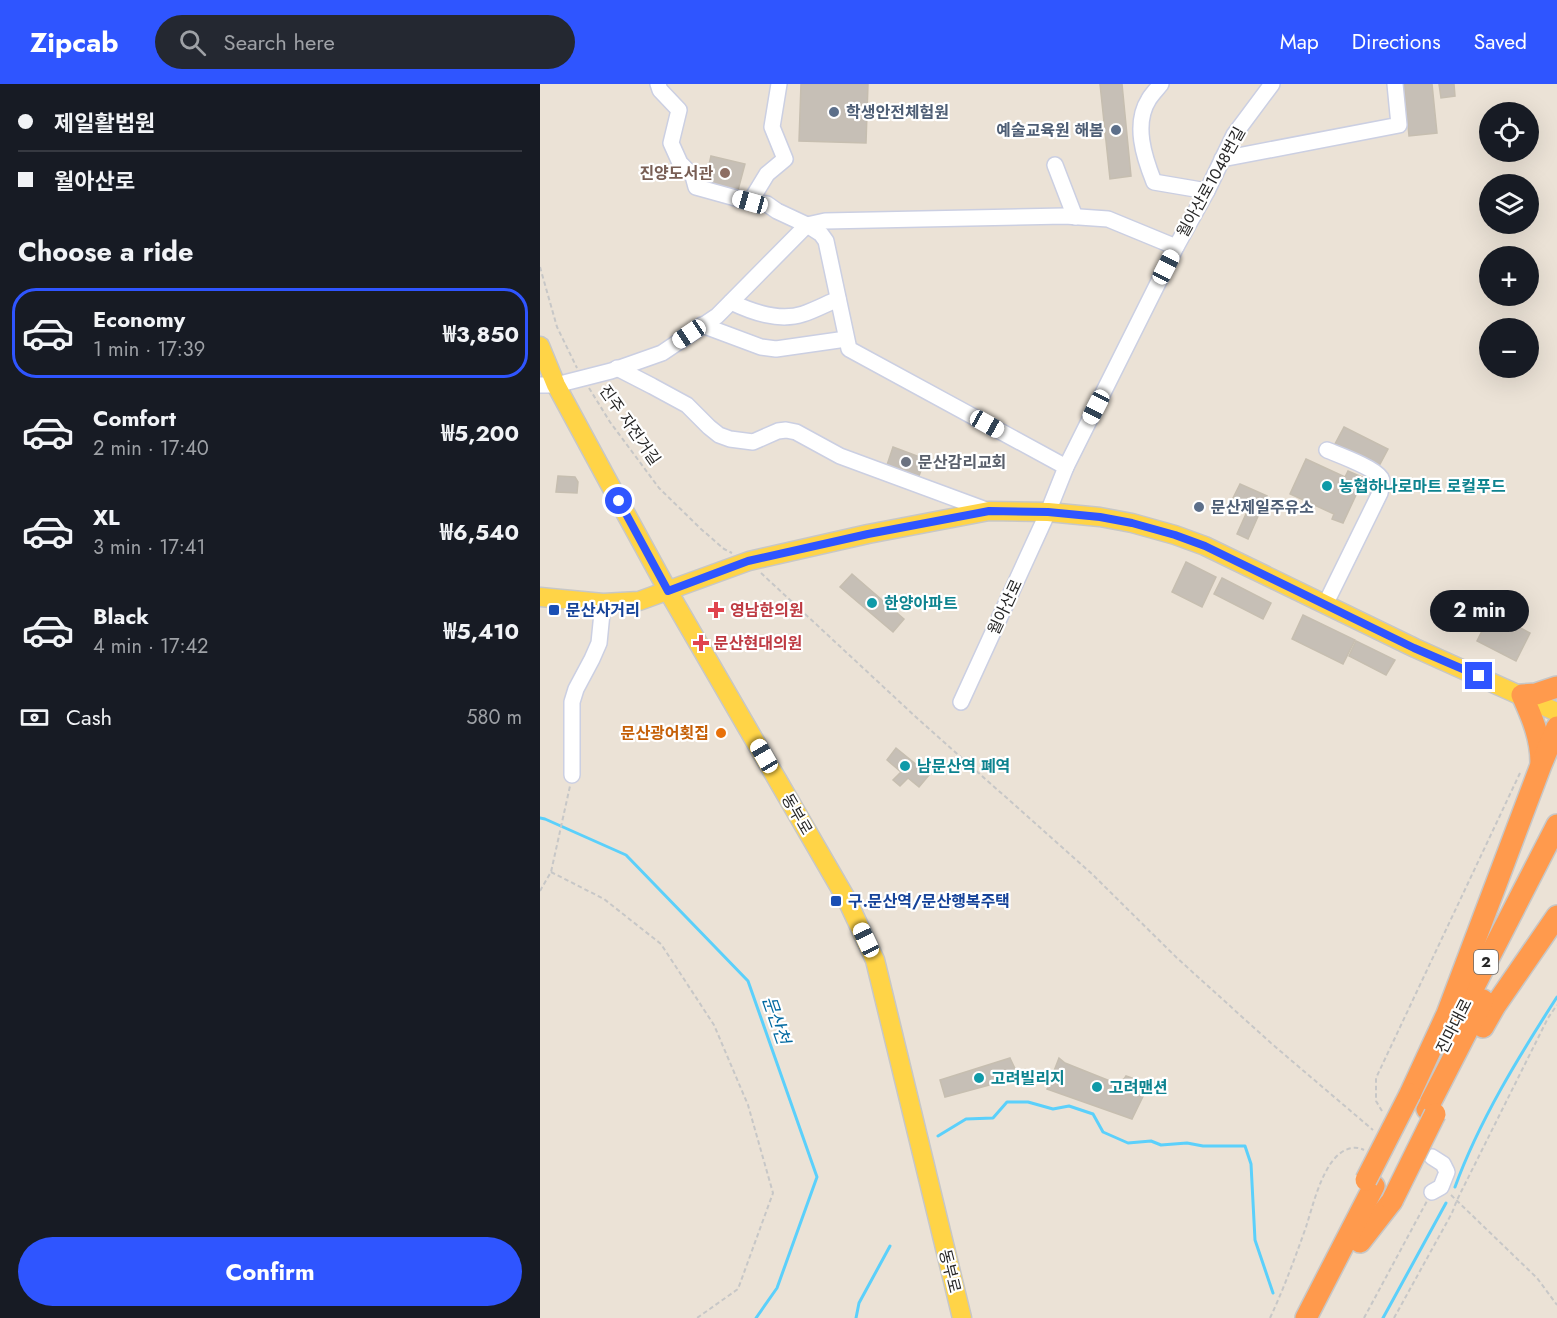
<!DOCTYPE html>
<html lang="en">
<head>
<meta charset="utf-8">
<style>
	:root { --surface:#171b24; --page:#242831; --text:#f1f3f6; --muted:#9ea1a6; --line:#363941; --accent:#2f55ff }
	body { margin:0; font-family:Jost,"Noto Sans KR",sans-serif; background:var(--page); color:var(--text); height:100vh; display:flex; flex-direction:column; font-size:22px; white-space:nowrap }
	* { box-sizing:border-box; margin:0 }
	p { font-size:20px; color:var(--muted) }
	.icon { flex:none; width:33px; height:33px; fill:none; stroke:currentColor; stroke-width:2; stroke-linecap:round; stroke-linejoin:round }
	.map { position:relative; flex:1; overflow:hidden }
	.details { display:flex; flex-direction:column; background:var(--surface); width:540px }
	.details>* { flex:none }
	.banner { display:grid; align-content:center; height:132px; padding:0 18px; background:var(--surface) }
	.buttons { position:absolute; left:939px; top:18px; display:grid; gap:12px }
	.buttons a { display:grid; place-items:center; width:60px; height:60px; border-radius:50%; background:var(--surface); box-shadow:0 6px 24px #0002; font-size:30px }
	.end { position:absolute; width:27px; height:27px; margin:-14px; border:8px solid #2f55ff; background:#fff; box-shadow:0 0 0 3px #fff }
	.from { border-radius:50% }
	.bubble { position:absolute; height:42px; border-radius:21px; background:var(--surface); box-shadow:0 6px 24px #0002; font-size:20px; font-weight:700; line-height:42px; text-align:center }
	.car { position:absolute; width:18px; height:36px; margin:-18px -9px; border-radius:8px; box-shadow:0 0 4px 2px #0007; background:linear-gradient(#fff 24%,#345 0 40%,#fff 0 76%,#345 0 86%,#fff 0) }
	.banner b { display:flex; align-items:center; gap:21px; height:57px; font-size:22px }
	.banner b+b { border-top:2px solid var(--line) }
	.banner i { width:15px; height:15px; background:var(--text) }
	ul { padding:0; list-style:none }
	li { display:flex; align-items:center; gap:18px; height:90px; margin:0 12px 9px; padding:0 6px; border:3px solid transparent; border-radius:24px }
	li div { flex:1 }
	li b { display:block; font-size:22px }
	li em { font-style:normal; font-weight:700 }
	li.on { border-color:var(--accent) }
	li>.icon { width:54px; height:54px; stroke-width:1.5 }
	h2 { padding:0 18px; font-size:27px; line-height:72px }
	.pay { display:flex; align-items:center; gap:15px; height:66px; padding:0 18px; font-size:22px }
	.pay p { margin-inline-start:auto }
	.cta { display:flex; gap:12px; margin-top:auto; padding:12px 18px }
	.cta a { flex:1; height:69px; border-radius:36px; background:var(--accent); color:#fff; font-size:24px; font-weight:700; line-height:69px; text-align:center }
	header { display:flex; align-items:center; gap:36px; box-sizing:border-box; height:84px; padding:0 30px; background:var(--accent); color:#fff }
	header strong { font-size:28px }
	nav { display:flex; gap:33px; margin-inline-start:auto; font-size:21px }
	.search { width:420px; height:54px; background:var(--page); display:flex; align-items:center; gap:15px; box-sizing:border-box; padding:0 21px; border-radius:33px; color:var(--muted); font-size:22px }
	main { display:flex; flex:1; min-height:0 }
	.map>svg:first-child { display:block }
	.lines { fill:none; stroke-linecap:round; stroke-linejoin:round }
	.stream { stroke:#5bd0fb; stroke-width:3 }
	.building { fill:#c6bfb6; stroke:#c6beb0; stroke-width:1.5 }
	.minor-casing { stroke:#cbcfe2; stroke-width:18 }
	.major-casing { stroke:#c7c7c7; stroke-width:21 }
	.highway-casing { stroke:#c7c7c7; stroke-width:24 }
	.path { stroke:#c7c7c7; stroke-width:2; stroke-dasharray:4.5 3; stroke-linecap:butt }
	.minor { stroke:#fff; stroke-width:15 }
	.major { stroke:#ffd447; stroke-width:18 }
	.highway { stroke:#ff9a4d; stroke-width:21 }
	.highway-bridge-casing { stroke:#c7c7c7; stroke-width:24; stroke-linecap:butt }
	.highway-bridge { stroke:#ff9a4d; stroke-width:21 }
	.route { stroke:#2f55ff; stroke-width:8 }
	.service-dot { fill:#5c6f8a; stroke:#fff; stroke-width:2 }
	.education-dot { fill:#8d6e63; stroke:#fff; stroke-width:2 }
	.worship-dot { fill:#6b7280; stroke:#fff; stroke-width:2 }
	.culture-dot { fill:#0f9aa8; stroke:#fff; stroke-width:2 }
	.transit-dot { fill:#1a4fb4; stroke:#fff; stroke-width:2 }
	.health-dot { fill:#e0444e; stroke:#fff; stroke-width:2 }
	.food-dot { fill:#e8710a; stroke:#fff; stroke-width:2 }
	.labels { text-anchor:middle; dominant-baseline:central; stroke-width:4.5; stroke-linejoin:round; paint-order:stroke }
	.shield { fill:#fff; stroke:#676767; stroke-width:1.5 }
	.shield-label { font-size:15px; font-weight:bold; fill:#262626 }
	.service-label { font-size:16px; font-weight:bold; fill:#4e5e75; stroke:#fff; text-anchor:start }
	.education-label { font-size:16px; font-weight:bold; fill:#785e54; stroke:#fff; text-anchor:end }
	.street-label { font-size:16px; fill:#262626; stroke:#fff }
	.worship-label { font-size:16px; font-weight:bold; fill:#5b616d; stroke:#fff; text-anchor:start }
	.culture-label { font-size:16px; font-weight:bold; fill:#0d838f; stroke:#fff; text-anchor:start }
	.transit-label { font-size:16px; font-weight:bold; fill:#164399; stroke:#fff; text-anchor:start }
	.health-label { font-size:16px; font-weight:bold; fill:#be3a42; stroke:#fff; text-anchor:start }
	.food-label { font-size:16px; font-weight:bold; fill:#c56008; stroke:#fff; text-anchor:end }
	.water-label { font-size:18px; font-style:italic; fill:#0069a1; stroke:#fff }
</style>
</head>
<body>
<header>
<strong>Zipcab</strong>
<div class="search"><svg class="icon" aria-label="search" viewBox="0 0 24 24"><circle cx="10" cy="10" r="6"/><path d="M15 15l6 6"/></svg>Search here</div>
<nav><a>Map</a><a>Directions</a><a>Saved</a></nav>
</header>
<main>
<section class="details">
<div class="banner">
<b><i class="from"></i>제일활법원</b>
<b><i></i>월아산로</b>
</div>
<h2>Choose a ride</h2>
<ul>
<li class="on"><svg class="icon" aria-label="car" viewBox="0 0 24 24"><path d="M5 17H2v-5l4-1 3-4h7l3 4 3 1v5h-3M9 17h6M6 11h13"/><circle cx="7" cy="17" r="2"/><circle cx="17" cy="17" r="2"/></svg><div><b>Economy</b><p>1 min · 17:39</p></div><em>₩3,850</em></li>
<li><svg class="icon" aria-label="car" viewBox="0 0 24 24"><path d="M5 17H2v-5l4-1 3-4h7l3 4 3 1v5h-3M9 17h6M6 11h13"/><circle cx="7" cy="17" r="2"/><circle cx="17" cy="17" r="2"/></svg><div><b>Comfort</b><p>2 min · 17:40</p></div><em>₩5,200</em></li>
<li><svg class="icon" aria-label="car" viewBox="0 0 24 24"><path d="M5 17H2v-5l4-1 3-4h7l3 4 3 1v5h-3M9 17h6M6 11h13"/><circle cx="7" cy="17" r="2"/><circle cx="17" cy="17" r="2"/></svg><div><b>XL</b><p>3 min · 17:41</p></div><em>₩6,540</em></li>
<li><svg class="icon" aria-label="car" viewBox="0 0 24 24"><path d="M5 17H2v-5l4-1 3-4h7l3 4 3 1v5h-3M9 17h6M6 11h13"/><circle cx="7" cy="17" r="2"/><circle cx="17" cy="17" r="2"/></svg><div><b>Black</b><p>4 min · 17:42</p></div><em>₩5,410</em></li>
</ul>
<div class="pay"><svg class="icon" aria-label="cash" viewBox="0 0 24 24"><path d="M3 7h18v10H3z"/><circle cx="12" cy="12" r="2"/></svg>Cash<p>580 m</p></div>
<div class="cta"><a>Confirm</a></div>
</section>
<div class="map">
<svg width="1017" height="1234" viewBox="0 0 1017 1234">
	<rect width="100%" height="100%" fill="#ebe2d6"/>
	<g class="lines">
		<g class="stream">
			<polyline points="0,734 5,735 86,771 208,897 277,1093 237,1204 216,1234"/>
			<polyline points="398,1052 426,1035 453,1034 467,1018 488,1018 513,1025 529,1022 553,1030 563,1048 588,1059 611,1057 621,1061 647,1059 663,1062 705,1062 711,1080 715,1156 733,1209"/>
			<path d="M915 1103C939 1037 979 972 1017 913"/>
			<polyline points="316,1234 319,1219 350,1162"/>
			<polyline points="843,1234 906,1119"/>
		</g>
	</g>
	<g class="building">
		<polygon points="261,0 328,0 326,59 259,57"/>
		<polygon points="560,0 582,0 591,92 570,95"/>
		<polygon points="864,0 892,0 897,49 869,52"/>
		<polygon points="899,0 914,0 915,12 901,14"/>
		<polygon points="171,72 205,80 198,106 165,98"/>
		<polygon points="804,343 848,365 839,382 795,360"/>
		<polygon points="353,363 385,375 379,392 347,381"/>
		<polygon points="766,375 805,393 808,387 824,394 803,439 792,435 794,430 750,410"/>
		<polygon points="18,392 35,393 38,398 37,409 16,408"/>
		<polygon points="700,400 727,412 708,455 697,450 710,421 693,414"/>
		<polygon points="646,478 676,493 662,523 632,508"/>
		<polygon points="312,490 364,535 353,548 300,503"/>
		<polygon points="682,494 731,519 723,535 674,510"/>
		<polygon points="951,529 990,549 976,577 937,557"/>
		<polygon points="763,531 815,556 803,580 752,555"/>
		<polygon points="816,557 855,576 846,591 809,572"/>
		<polygon points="356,664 389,691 379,703 368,694 360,702 353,696 361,688 347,676"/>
		<polygon points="470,974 479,993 405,1013 400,996"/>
		<polygon points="519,974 525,979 580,1001 586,992 609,1000 592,1035 507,1005"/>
	</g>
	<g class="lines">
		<defs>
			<g id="minor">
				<polyline points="118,0 120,6 139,26 131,59 140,79 153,92 156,103 210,118 227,90 245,75 232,43 239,0"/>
				<path d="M621 0C617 5 612 10 609 15 593 40 604 73 614 98L667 107"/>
				<polyline points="682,75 859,41 855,0"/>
				<polyline points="515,81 535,133"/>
				<polyline points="210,118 227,120 237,127 267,141 281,150 286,157 309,265 526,383"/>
				<path d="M191 218C212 228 239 238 263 230 275 226 286 220 298 215"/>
				<polyline points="162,241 221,263 236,265 306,255"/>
				<polyline points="77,284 112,302 147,321 169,343 179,351 190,355 213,358 238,347 246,346 256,348 300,372 449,427"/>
				<polyline points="0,301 16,301 71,287 122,269 177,232 267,141 285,137 525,132 568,135 636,163"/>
				<path d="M785 521 840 409C841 403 844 399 841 394 835 384 799 371 787 366"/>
				<polyline points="421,618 508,428 526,383 636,163 667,107 694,51 732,0"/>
				<polyline points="32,691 32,618 36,605 52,575 59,559 63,519"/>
				<polyline points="892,1108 901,1103 907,1088 903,1080 892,1073"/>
			</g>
			<g id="major">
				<polyline points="0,262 16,301 69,399 128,507 307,816 335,876 422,1234"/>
				<polyline points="0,513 63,519 99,517 209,477 328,450 449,427 508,428 560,433 592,439 635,451 665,462 875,564 1017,628"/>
			</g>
			<g id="highway">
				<path d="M1001 679C1001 654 992 633 982 611L996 610 1017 603"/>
				<polyline points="920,930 1017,741"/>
				<polyline points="943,943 955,922 1017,832"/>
				<polyline points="870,1010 907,930 1001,681 1017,643"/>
				<polyline points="887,1025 943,916"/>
				<polyline points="820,1158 852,1117"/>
				<polyline points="766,1234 834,1102"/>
			</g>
		</defs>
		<use href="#minor" class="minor-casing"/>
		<use href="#major" class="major-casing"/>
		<use href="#highway" class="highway-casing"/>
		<g class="path">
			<polyline points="0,183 17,243 37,284"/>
			<polyline points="49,304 70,338 119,404 161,445 184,465 192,469"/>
			<polyline points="221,489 378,635 551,789 637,874 732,960 833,1046"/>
			<polyline points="11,788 64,815 121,860 174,941 208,1021 233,1109 198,1205 157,1234"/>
			<polyline points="0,807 11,788 30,702"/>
			<polyline points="842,1027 836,1017 836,994 980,689"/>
			<polyline points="911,1111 997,1194 1017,1221"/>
			<path d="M730 1234C744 1204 755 1174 766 1143 773 1121 780 1091 795 1074 803 1065 814 1061 824 1066"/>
			<polyline points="824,1234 887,1117"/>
			<polyline points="854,1234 912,1129 917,1116 1008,934 1017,921"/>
		</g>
		<use href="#minor" class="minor"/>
		<use href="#major" class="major"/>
		<use href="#highway" class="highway"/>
		<defs>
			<g id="highway-bridge">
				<polyline points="826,1096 870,1010"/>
				<polyline points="852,1117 895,1030"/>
			</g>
		</defs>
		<use href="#highway-bridge" class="highway-bridge-casing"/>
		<use href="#highway-bridge" class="highway-bridge"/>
	</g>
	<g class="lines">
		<polyline class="route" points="79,417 128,507 208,477 328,450 449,427 508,428 560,433 592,439 635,451 665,462 874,564 939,592"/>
	</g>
	<g class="service-dot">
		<circle cx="294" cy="28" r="6"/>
		<circle cx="576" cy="46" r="6"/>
		<circle cx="659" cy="423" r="6"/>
	</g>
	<circle class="education-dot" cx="185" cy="89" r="6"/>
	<circle class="worship-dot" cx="366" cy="378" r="6"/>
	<g class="culture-dot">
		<circle cx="787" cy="402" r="6"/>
		<circle cx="332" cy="519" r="6"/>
		<circle cx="365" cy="682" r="6"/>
		<circle cx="439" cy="994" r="6"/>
		<circle cx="557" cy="1003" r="6"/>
	</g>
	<g class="transit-dot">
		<rect x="8" y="520" width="12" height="12" rx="3"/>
		<rect x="290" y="811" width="12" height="12" rx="3"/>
	</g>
	<g class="health-dot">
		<path d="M173 517h6v6h6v6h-6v6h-6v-6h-6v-6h6z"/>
		<path d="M158 550h6v6h6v6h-6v6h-6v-6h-6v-6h6z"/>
	</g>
	<circle class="food-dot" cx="181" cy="649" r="6"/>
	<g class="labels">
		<rect class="shield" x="934" y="866" width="24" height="24" rx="4.5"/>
		<g class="shield-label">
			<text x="946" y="878">2</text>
		</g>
		<g class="service-label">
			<text x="306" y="28">학생안전체험원</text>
			<text x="564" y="46" text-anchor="end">예술교육원 해봄</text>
			<text x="671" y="423">문산제일주유소</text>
		</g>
		<g class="education-label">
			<text x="173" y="89">진양도서관</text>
		</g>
		<g class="street-label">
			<text transform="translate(671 98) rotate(-61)">월아산로1048번길</text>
			<text transform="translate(90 341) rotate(55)">진주 자전거길</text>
			<text transform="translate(465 523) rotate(-65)">월아산로</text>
			<text transform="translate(257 730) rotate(60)">동부로</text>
			<text transform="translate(914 942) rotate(-63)">진마대로</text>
			<text transform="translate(410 1187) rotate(76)">동부로</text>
		</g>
		<g class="worship-label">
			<text x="378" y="378">문산감리교회</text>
		</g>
		<g class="culture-label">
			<text x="799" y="402">농협하나로마트 로컬푸드</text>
			<text x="344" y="519">한양아파트</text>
			<text x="377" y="682">남문산역 폐역</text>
			<text x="451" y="994">고려빌리지</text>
			<text x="569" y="1003">고려맨션</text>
		</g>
		<g class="transit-label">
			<text x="26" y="526">문산사거리</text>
			<text x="308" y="817">구.문산역/문산행복주택</text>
		</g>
		<g class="health-label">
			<text x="190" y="526">영남한의원</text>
			<text x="174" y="559">문산현대의원</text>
		</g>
		<g class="food-label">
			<text x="169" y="649">문산광어횟집</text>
		</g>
		<g class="water-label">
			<text transform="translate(236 936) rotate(71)">문산천</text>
		</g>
	</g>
</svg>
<div class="buttons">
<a><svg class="icon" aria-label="locate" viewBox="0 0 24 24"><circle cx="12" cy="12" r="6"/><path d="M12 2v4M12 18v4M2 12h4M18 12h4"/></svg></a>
<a><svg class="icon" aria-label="layers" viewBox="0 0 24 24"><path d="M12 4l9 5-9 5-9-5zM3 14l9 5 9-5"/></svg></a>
<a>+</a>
<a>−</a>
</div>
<i class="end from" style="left:79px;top:417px"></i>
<i class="end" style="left:939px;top:592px"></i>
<div class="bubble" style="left:890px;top:506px;width:99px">2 min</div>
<i class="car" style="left:210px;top:118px;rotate:286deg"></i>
<i class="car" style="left:626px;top:183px;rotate:27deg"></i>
<i class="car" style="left:149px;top:250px;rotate:236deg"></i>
<i class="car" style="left:556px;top:323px;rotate:207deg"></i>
<i class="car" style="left:447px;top:340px;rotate:119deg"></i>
<i class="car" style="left:224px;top:672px;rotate:330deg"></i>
<i class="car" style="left:326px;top:856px;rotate:335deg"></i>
</div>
</main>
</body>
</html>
